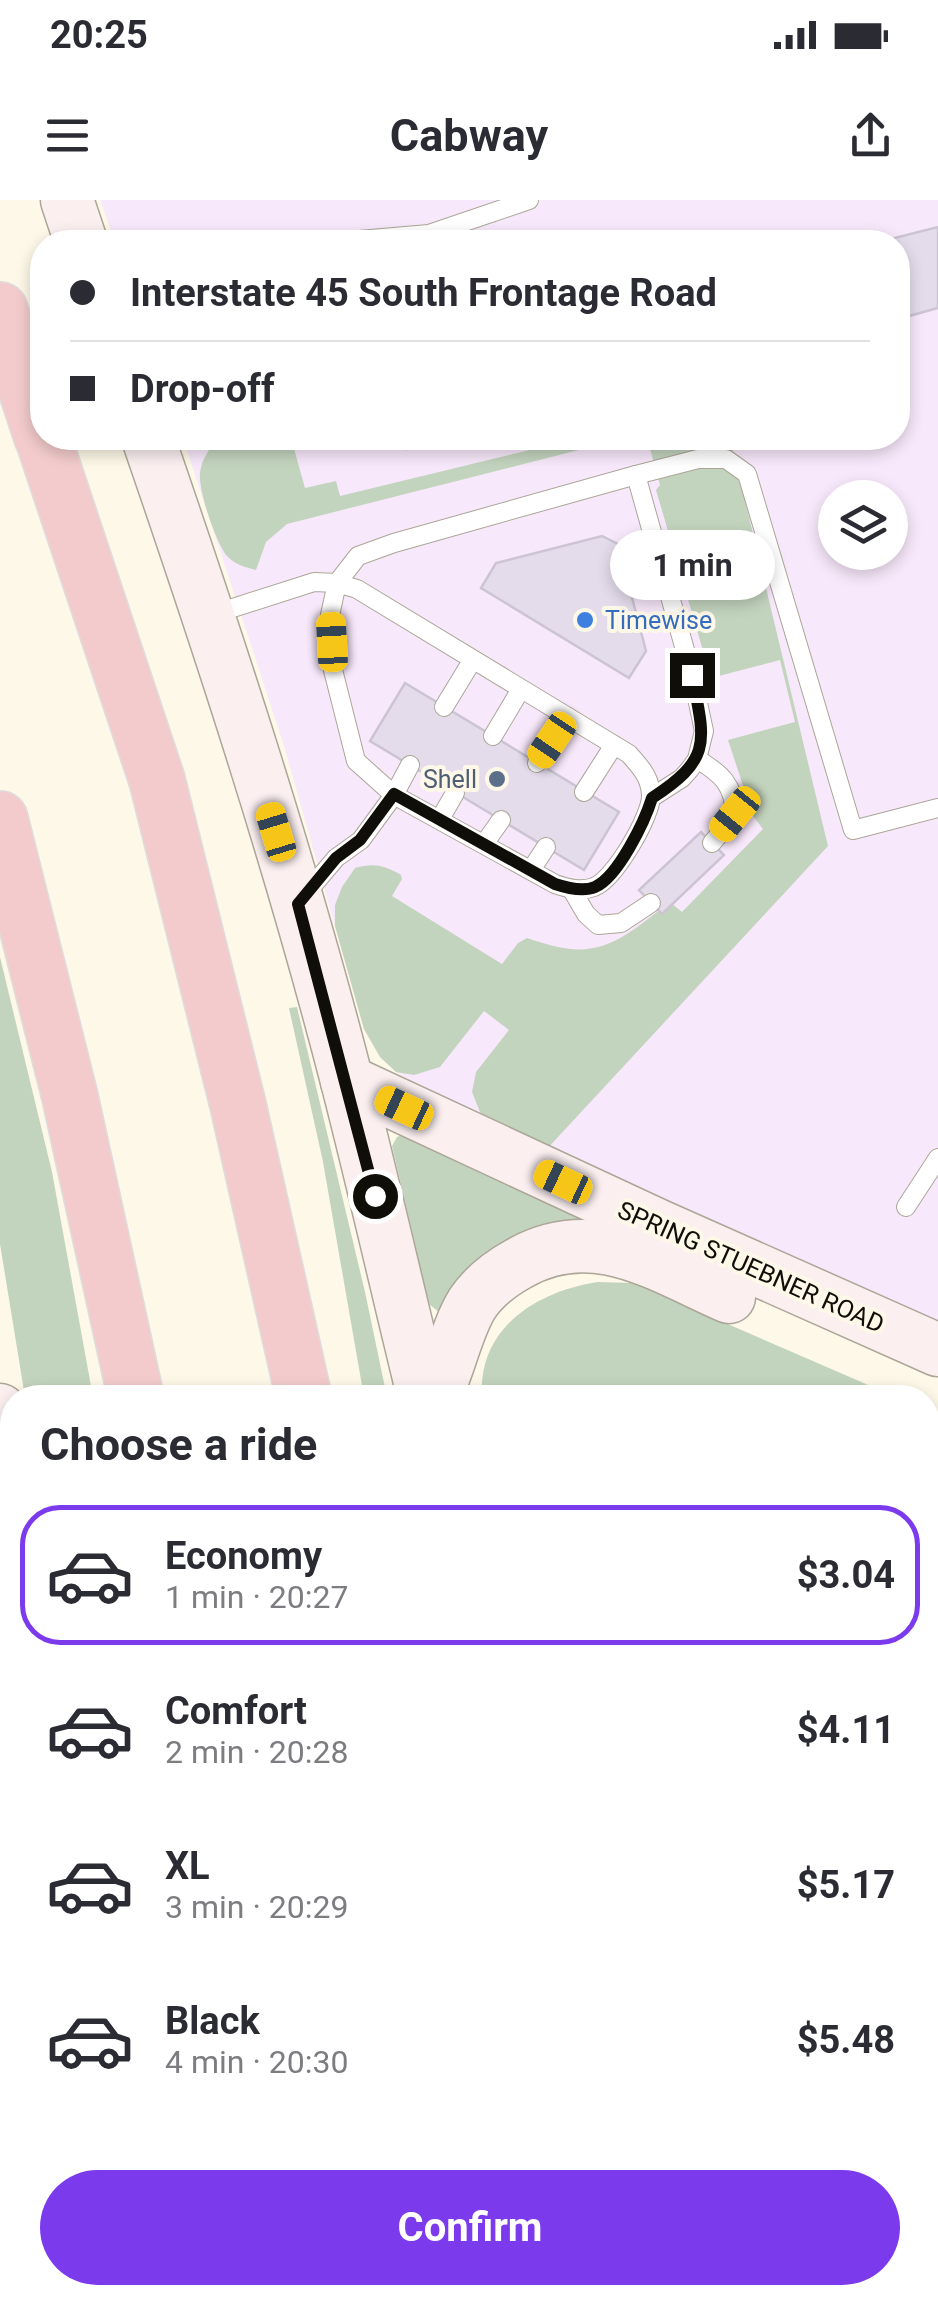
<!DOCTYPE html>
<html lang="en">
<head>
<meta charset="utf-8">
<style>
	:root { --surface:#fff; --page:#f7f7f7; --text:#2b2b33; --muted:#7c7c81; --line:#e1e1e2; --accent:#7c3aed }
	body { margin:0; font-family:Roboto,sans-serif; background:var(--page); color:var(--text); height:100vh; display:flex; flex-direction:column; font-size:38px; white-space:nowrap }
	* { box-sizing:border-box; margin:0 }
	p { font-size:32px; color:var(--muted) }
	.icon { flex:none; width:55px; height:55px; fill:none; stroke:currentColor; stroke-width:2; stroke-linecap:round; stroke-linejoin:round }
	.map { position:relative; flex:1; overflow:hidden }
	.panel { position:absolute; left:0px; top:1185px; width:940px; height:920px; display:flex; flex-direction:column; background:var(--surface); border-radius:40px 40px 0 0; box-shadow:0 5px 15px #0003 }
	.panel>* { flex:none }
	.hud { position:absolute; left:30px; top:30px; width:880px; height:220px; border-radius:40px; box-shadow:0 5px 15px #0003; display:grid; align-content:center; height:220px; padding:0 40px; background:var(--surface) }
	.controls { position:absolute; left:818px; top:280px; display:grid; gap:20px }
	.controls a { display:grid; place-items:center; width:90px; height:90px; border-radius:50%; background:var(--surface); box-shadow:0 5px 15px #0003; font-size:50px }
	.end { position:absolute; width:45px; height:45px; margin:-22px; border:12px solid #100e09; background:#fff; box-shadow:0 0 0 5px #fff }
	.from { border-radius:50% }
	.bubble { position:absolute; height:70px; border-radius:35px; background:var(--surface); box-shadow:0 5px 15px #0003; font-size:32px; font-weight:700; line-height:70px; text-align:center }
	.car { position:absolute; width:30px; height:60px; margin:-30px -15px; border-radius:12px; box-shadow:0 0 8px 2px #0007; background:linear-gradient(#f5c518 24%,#345 0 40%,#f5c518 0 76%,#345 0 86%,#f5c518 0) }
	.hud b { display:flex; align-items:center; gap:35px; height:95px; font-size:38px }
	.hud b+b { border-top:2px solid var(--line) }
	.hud i { width:25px; height:25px; background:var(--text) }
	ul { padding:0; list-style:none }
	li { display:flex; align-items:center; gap:30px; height:140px; margin:0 20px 15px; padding:0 20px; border:5px solid transparent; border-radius:40px }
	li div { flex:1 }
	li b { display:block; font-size:38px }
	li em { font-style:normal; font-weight:700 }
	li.on { border-color:var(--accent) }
	li>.icon { width:90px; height:90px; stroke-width:1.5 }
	h2 { padding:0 40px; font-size:45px; line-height:120px }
	.action { display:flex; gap:20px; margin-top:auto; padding:20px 40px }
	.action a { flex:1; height:115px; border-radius:60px; background:var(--accent); color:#fff; font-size:40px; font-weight:700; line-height:115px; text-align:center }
	.status { display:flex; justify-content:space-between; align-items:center; height:70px; padding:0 50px; background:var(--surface); direction:ltr }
	.status svg { height:28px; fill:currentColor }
	header { display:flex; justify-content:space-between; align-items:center; height:130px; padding:0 40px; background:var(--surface); font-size:45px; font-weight:700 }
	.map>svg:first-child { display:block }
	.commercial { fill:#f8e8fb; fill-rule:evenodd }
	.green { fill:#c3d4be }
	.water { fill:#bae2e4 }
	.building { fill:#e4dceb; stroke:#ccc4d3; stroke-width:2.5 }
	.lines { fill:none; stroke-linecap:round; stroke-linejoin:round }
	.lane-casing { stroke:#aba697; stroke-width:20 }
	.secondary-casing { stroke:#aba697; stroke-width:55 }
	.highway-casing { stroke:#dedddd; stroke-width:58 }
	.lane { stroke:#fff; stroke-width:18 }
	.secondary { stroke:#fbeff0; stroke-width:52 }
	.highway { stroke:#f3cbcc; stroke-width:55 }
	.route { stroke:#100e09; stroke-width:12 }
	.shop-dot { fill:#3f7fe0; stroke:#fef8e8; stroke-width:4 }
	.service-dot { fill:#5c6f8a; stroke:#fef8e8; stroke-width:4 }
	.labels { text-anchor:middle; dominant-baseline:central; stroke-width:8; stroke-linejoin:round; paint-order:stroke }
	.shop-label { font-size:25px; fill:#366cbe; stroke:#fef8e8; text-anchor:start }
	.service-label { font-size:25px; fill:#4e5e75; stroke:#fef8e8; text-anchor:end }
	.street-label { font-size:25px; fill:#100e09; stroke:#fef8e8 }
</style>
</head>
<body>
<div class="status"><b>20:25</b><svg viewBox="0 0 49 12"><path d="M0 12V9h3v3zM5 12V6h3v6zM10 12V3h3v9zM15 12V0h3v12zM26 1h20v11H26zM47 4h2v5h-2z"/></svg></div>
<header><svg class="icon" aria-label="menu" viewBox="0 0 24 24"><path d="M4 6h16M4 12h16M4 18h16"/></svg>Cabway<svg class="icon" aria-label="share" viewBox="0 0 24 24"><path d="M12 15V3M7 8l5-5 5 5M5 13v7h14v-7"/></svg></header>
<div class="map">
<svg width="938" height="2105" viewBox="0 0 938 2105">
	<rect width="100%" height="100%" fill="#fef8e8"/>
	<path class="commercial" d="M100 0H938V1126L497 930 396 872 380 857 364 829 284 546 183 238H898V42H115ZM835 298H890V352H835Z"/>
	<g class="green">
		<path d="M219 238H291L305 288 336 281 340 296 579 238H626L287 324 266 342 256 370C245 367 235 365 227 356 216 343 198 290 200 273 201 260 210 247 219 238Z"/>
		<path d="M647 238H730L828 646 545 951 484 922 472 892 476 872 509 830 484 811 440 867 414 875 396 872 380 857 364 829 335 726V705L342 687 355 668C373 663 384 665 401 675L402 679 392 696 502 764 518 743 527 738C568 752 594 757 633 730 647 721 656 710 672 704L682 712 763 629 753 616 728 540 795 522 780 460 711 478 656 290 660 285Z"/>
		<polygon points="0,757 52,972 93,1197 25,1197 0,1044"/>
		<polygon points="297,807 365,1092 387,1197 364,1197 323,962 289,808"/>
		<polygon points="408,932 604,1018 439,1112 430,1105 427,1096 392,946 397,937"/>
		<path d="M598 1082 633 1083 896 1197 482 1198C477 1128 537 1091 598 1082Z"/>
		<polygon points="928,1212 938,1218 938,1442 928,1445"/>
		<polygon points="938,1485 938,2105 0,2105 0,1996 12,2017 12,2092 928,2092 928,1489"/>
	</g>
	<polygon class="water" points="928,1279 938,1279 938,1380 928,1383"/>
	<g class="building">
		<polygon points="938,27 938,108 898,119 898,42 879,42"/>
		<polygon points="874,32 877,42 835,42"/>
		<polygon points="404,238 416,238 418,246 407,249"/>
		<polygon points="416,238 450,238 418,246"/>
		<polygon points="602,336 618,344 646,451 629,478 481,388 496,363"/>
		<polygon points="405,483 619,612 584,670 370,541"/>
		<polygon points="701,632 724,655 662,714 639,690"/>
	</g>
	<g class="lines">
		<defs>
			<g id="lane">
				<polyline points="336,42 429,34 529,0"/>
				<polyline points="636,275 698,259 726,259 747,274 853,630 938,608"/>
				<path d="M214 414 314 382 337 383 357 389 629 554C640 567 650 576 651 595 652 615 614 680 594 687 581 692 567 688 555 684L394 595 361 640 336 658 303 697"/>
				<polyline points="444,507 472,461"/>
				<polyline points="493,536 521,489"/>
				<path d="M697 559C722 574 734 585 735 615L712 643"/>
				<polyline points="537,563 568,517"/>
				<polyline points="410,565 394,595 356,561 333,470 330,415 337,383 358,356 394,343 636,275 692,475 704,531 697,559 690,569 682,578 651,598"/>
				<polyline points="584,592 614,545"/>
				<polyline points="440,619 455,593"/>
				<polyline points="484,644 501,620"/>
				<polyline points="531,670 546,647"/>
				<polyline points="572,690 586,714 598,725 621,723 651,703"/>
				<polyline points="906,1007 938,958"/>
			</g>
			<g id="secondary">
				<polyline points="67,0 81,42"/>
				<path d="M148 238C221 450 291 664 347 881 374 986 398 1092 424 1198"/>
				<polyline points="347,881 659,1026 938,1150"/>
				<path d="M434 1198C450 1168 455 1132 472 1104 484 1086 500 1074 518 1064 593 1020 660 1067 729 1097"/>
				<polyline points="0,1210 12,1302"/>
				<polyline points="928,1469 938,1466"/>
				<polyline points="0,1937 12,1978"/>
				<polyline points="97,2092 99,2105"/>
				<polyline points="555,2092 556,2105"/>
			</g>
			<g id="highway">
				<polyline points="0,110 42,237"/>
				<polyline points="43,238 157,580 238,905 304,1198"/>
				<polyline points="0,619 70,897 136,1198"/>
				<polyline points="247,2092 248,2105"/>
				<polyline points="402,2092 404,2105"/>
			</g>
		</defs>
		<use href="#lane" class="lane-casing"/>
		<use href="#secondary" class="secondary-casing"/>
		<use href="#highway" class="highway-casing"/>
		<use href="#lane" class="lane"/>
		<use href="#secondary" class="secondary"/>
		<use href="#highway" class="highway"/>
	</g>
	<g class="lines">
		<path class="route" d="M375 996 298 704 336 658 360 640 394 594 555 684C567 688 583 692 595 687 618 677 645 621 652 598 713 558 705 542 692 475"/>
	</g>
	<circle class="shop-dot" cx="585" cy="420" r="10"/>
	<circle class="service-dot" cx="497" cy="579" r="10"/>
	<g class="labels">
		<g class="shop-label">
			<text x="605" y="420">Timewise</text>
		</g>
		<g class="service-label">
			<text x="477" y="579">Shell</text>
		</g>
		<g class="street-label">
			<text transform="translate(751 1067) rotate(24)">SPRING STUEBNER ROAD</text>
		</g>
	</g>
</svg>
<div class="controls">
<a><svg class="icon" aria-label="layers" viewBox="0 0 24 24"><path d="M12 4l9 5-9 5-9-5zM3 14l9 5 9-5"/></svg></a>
</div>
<i class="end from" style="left:375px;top:996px"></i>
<i class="end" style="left:692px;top:475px"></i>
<div class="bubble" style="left:610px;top:330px;width:165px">1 min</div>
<i class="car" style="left:332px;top:442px;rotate:357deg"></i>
<i class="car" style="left:552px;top:540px;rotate:214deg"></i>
<i class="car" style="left:735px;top:614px;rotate:219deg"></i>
<i class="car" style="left:276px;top:632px;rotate:343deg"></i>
<i class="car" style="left:404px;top:908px;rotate:295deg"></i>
<i class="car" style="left:563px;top:982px;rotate:295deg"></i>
<div class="hud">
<b><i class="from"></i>Interstate 45 South Frontage Road</b>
<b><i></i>Drop-off</b>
</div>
<section class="panel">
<h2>Choose a ride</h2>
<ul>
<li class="on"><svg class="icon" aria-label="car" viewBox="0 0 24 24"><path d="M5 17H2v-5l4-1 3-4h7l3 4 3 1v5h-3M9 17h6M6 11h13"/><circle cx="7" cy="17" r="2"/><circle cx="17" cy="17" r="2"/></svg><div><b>Economy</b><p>1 min · 20:27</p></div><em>$3.04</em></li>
<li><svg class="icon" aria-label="car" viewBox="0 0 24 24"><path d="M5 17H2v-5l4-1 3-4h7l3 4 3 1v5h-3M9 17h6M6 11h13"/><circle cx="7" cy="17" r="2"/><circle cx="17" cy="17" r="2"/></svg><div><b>Comfort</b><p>2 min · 20:28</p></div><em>$4.11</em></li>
<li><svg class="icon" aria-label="car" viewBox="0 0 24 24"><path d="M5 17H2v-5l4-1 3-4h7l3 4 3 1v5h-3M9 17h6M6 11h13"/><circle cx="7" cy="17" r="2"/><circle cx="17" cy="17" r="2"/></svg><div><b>XL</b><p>3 min · 20:29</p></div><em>$5.17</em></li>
<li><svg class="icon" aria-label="car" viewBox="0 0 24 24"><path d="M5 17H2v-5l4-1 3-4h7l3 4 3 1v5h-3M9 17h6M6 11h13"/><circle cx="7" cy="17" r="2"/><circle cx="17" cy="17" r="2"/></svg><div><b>Black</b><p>4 min · 20:30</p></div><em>$5.48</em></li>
</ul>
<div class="action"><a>Confirm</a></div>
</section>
</div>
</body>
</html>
